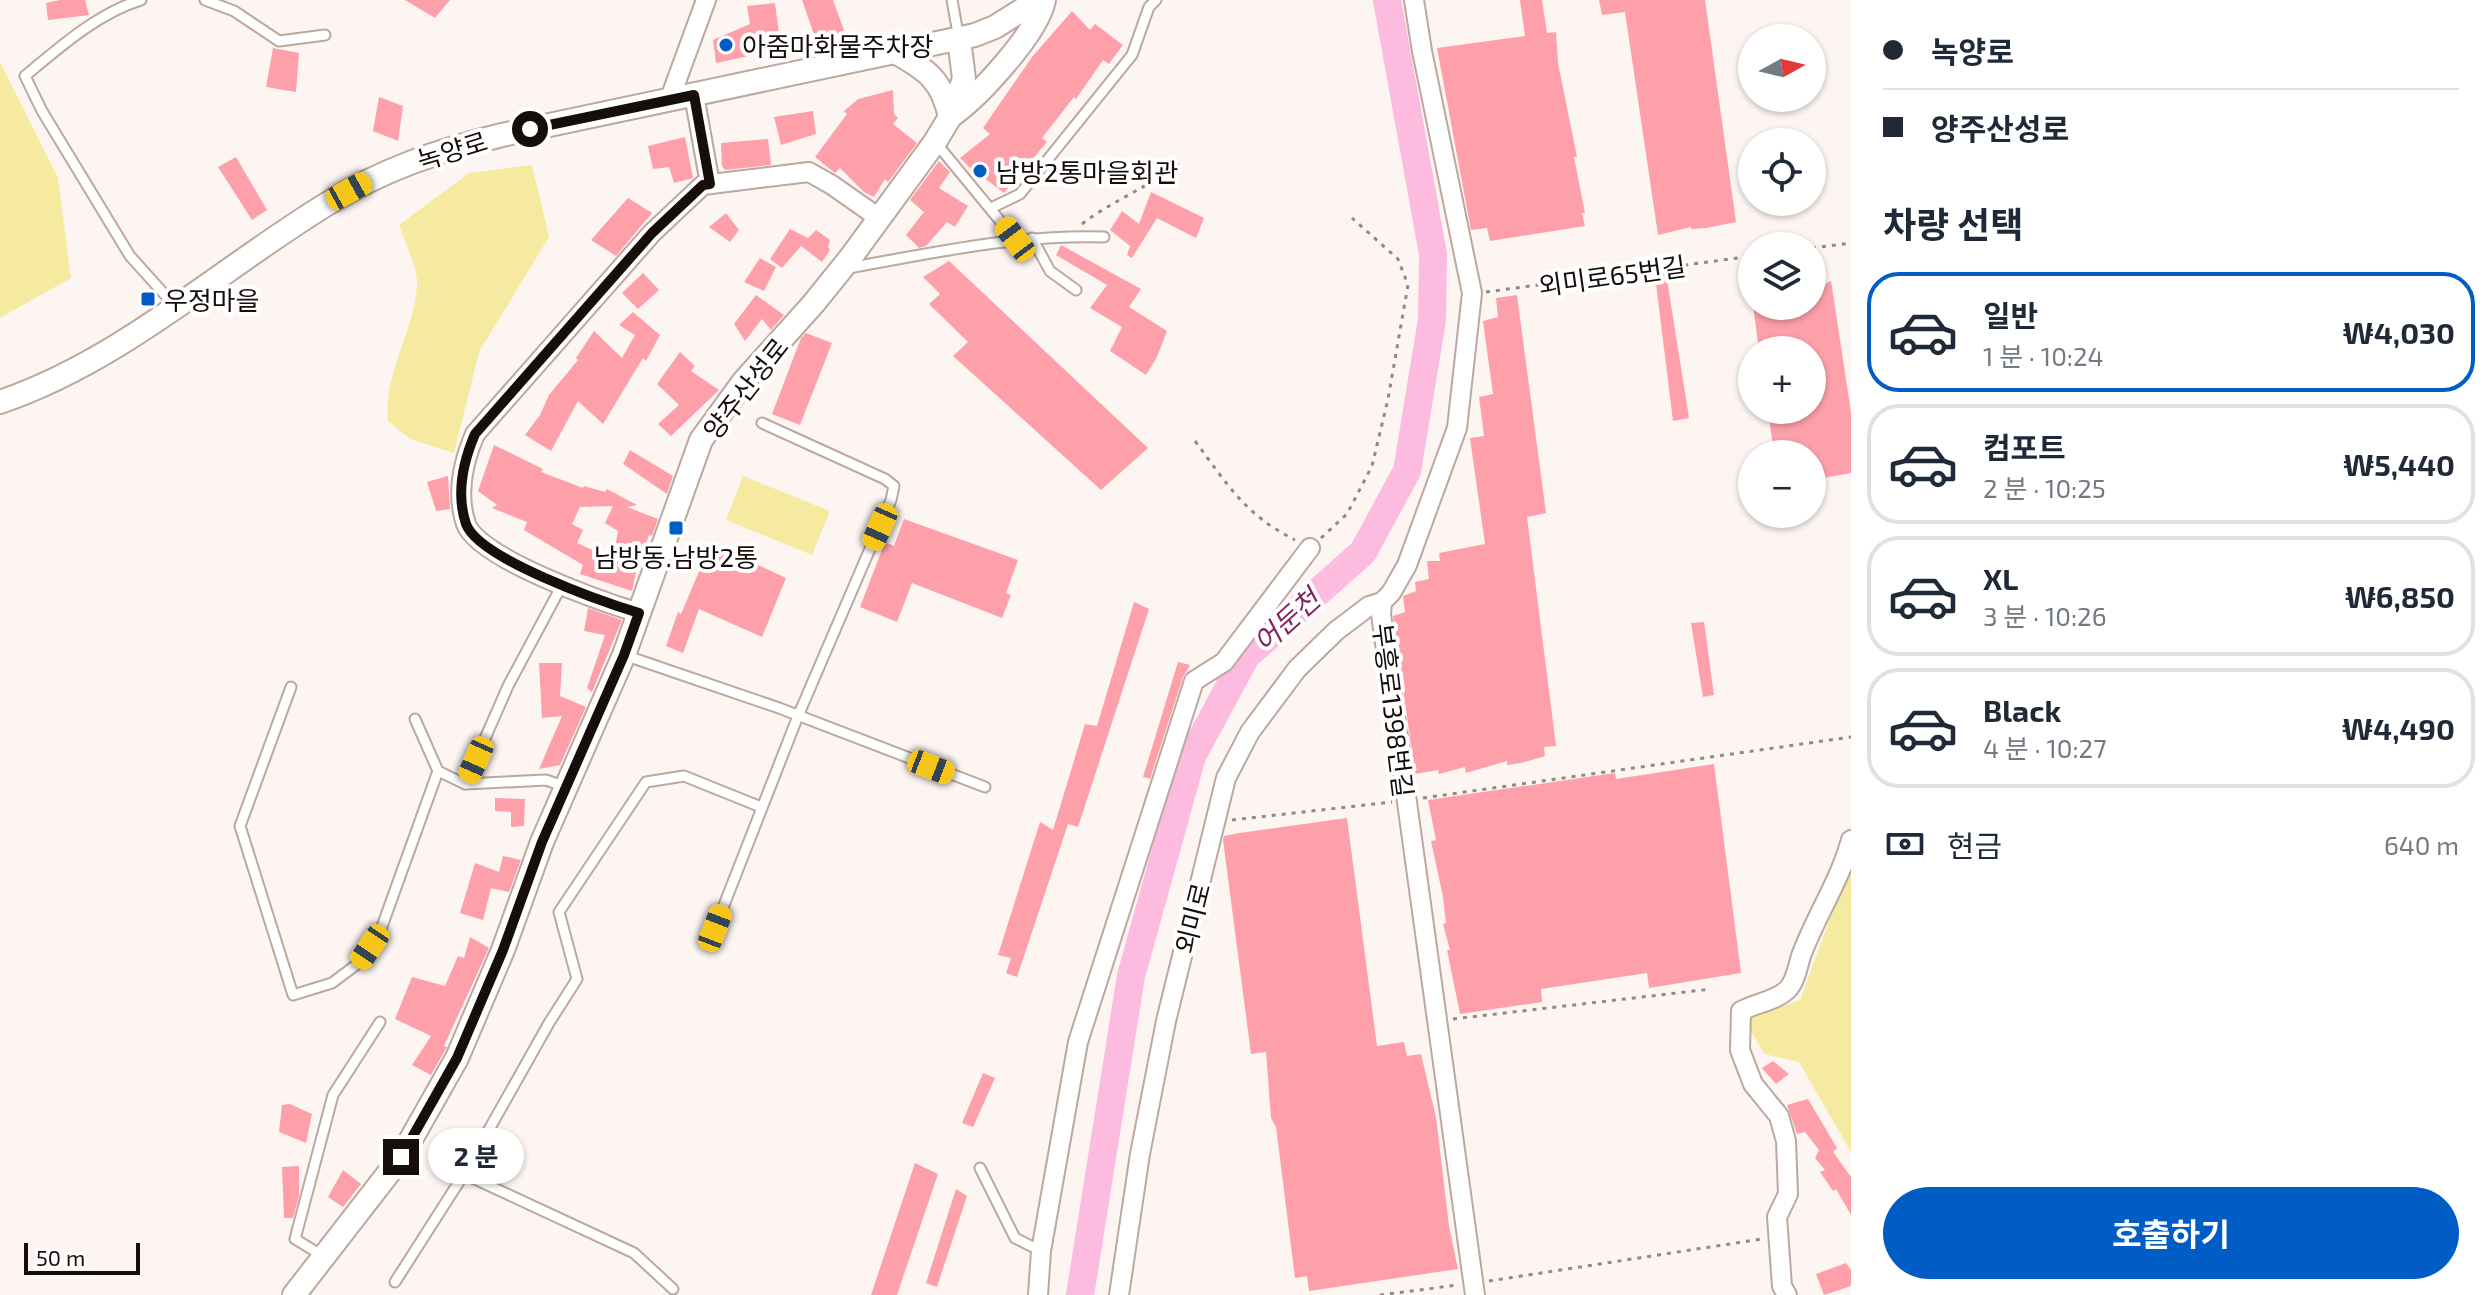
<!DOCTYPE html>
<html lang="ko">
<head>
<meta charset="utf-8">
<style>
	:root { --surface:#fff; --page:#f2f2f3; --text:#1f2937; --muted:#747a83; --line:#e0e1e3; --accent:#005dc6 }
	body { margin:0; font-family:"Exo 2","Noto Sans KR",sans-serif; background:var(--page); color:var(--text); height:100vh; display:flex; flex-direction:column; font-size:30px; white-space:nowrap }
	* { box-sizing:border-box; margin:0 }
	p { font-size:26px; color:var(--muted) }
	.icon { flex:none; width:44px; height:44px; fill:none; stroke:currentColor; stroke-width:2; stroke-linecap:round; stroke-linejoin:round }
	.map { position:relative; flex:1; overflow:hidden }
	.drawer { display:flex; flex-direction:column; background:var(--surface); width:640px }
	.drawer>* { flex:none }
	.hud { display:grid; align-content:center; height:176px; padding:0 32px; background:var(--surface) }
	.needle { width:52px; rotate:82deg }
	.buttons { position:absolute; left:1738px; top:24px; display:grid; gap:16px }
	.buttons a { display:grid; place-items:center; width:88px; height:88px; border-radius:50%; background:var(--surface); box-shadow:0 2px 6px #0004; font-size:40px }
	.scale { position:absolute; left:24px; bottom:20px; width:116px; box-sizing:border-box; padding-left:8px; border:4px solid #150e0b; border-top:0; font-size:22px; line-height:28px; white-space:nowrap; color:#150e0b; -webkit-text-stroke:6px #fff; paint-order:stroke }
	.end { position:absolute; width:36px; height:36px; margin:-18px; border:10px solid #150e0b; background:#fff; box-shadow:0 0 0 4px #fff }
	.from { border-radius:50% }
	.bubble { position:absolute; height:56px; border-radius:28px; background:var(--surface); box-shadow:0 2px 6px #0004; font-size:26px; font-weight:700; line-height:56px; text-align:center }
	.car { position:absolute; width:24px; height:48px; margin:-24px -12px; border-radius:10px; box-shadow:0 0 6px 2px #0007; background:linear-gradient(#f5c518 24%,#345 0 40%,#f5c518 0 76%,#345 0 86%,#f5c518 0) }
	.hud b { display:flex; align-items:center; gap:28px; height:76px; font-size:30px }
	.hud b+b { border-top:2px solid var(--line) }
	.hud i { width:20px; height:20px; background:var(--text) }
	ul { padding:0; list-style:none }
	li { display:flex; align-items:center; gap:24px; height:120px; margin:0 16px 12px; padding:0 16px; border:4px solid var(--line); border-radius:32px }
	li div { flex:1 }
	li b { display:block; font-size:30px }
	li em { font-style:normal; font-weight:700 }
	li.on { border-color:var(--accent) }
	li>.icon { width:72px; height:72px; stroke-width:1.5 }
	h2 { padding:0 32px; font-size:36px; line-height:96px }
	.pay { display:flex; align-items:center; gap:20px; height:88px; padding:0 32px; font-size:30px }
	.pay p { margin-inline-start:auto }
	.button { display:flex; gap:16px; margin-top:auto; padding:16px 32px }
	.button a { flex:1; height:92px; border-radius:48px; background:var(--accent); color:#fff; font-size:32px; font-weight:700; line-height:92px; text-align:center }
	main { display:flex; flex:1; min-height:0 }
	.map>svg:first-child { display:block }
	.green { fill:#f6eaa0 }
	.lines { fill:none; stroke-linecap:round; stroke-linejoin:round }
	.river { stroke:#fdbbe0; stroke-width:28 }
	.building { fill:#fea0aa; fill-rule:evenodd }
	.service-casing { stroke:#bca8a0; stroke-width:13 }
	.minor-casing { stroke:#bca8a0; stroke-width:22 }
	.tertiary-casing { stroke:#bca8a0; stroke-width:26 }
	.path { stroke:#918986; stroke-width:3; stroke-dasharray:4 6; stroke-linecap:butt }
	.service { stroke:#fff; stroke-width:9 }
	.minor { stroke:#fff; stroke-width:18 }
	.tertiary { stroke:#fff; stroke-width:22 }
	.route { stroke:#150e0b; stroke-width:10 }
	.poi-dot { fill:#005dc6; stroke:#fff; stroke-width:3 }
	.labels { text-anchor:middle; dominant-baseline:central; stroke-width:8; stroke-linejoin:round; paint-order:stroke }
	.poi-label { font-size:26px; fill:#150e0b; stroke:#fff; text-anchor:start }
	.street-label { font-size:26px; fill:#150e0b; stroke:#fff }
	.water-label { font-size:28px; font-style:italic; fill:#812562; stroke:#fff }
</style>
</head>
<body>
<main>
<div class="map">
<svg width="1851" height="1295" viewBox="0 0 1851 1295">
	<rect width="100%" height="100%" fill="#fdf5f1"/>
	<g class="green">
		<polygon points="0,62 58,178 71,278 0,318"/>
		<path d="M532 165 549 237 479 352 454 453 410 439 388 421C383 375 414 332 417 286 419 271 404 240 399 225L469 173Z"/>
		<polygon points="743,476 830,511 812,555 726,520"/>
		<polygon points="1851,861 1851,1152 1799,1062 1764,1054 1745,1020 1800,1000"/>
	</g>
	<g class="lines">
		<polyline class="river" points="1080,1295 1131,976 1192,756 1246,656 1363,552 1407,471 1432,320 1433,254 1387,0"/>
	</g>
	<g class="building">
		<polygon points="60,0 85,0 89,15 48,20 46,3"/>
		<polygon points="405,0 450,0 435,18"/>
		<polygon points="802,0 833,0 845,33 817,43"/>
		<polygon points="1520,0 1542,0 1547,33 1556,32 1558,63 1577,157 1574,157 1585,213 1582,213 1585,226 1490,241 1487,228 1471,230 1437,48 1525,36"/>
		<polygon points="1599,0 1705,0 1736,222 1706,228 1691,229 1691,227 1658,235 1625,12 1602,15"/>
		<polygon points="775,3 781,49 716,63 713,40 750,24 747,6"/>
		<polygon points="1072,11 1090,30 1095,24 1123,45 1109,64 1103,60 1076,99 1074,97 1042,138 1047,142 1004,193 983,177 981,179 960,158 990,134 983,128 1032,57"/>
		<polygon points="273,48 299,53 296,92 266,87"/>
		<polygon points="893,90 894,114 898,118 893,124 917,143 888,182 885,179 874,197 864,192 840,168 835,173 815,157 847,114 844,111 858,99"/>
		<polygon points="379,97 403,106 398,141 373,131"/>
		<polygon points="813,111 816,134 781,145 774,117"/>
		<polygon points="685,137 693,178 674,183 669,167 653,169 648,146"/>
		<polygon points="768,139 771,165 725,170 722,166 721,143"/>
		<polygon points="236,157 267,210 252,220 218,167"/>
		<polygon points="939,161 950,172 939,188 968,206 955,227 947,222 926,246 919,248 906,235 924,212 910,200"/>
		<polygon points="1151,192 1204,218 1196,238 1157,218 1132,258 1127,255 1130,246 1110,230 1122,211 1139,224"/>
		<polygon points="628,198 652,213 616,256 591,240"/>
		<polygon points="726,213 739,230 730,242 709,227"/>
		<polygon points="790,229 808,238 816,230 830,240 828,247 830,250 822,262 801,246 782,268 770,259"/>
		<polygon points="1061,245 1141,289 1129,307 1167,331 1157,357 1146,375 1110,351 1122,327 1090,308 1107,285 1056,255"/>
		<polygon points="760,258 776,267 764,291 744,282"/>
		<polygon points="949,261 1148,448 1101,490 953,356 968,342 929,304 940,294 923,277"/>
		<polygon points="643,273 659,290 638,309 622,293"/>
		<polygon points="1666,273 1689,418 1673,421 1655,276"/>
		<polygon points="1831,281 1851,412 1851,473 1812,480 1812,454 1774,454 1768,410 1812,410 1812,350 1759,350 1753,306 1812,306 1812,290"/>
		<polygon points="756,295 784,315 771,330 762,319 745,341 734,324"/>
		<polygon points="1517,295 1546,513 1527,517 1556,746 1544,747 1545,756 1521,763 1507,765 1507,761 1466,773 1465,767 1439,774 1438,770 1415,774 1393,616 1405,612 1403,596 1416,591 1415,582 1429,579 1427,561 1440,561 1439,553 1485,544 1470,438 1484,436 1479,397 1493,394 1483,321 1498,317 1496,298"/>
		<polygon points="633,312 660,335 646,361 643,358 603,424 578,401 551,451 525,435 540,415 549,395 578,360 576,358 594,331 622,358 635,335 619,325"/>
		<polygon points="806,333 832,343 800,425 772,414 801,338"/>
		<polygon points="680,352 695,366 691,371 719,390 671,436 658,424 679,405 657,384"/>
		<path d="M494 445 543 469 541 472 583 488 584 486 605 492 607 489 637 505 627 507 658 519 652 536 649 535 637 567 632 591 580 574 583 565 524 530 527 522 492 508 497 505 478 491ZM613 506 605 523 618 531 613 559 577 543 583 530 572 524 580 507Z"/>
		<polygon points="630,450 673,476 667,494 623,464"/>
		<polygon points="448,476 450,509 436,511 427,482"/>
		<polygon points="904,519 1018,560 1006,593 1011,595 1002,618 912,583 897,622 860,607 885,542 894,546"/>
		<polygon points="711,543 786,578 762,637 699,609 683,653 666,646 678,612 681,614"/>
		<polygon points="1134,602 1149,609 1078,827 1068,824 1017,977 1006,973 1011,958 998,955 1040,822 1053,830 1085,724 1097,726"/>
		<polygon points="588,608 622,620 592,692 587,688 605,635 584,631"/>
		<polygon points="1704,622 1714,695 1703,697 1691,623"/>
		<polygon points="1178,662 1190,665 1183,677 1150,779 1143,777"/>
		<polygon points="539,663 562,663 560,696 586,707 560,765 539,769 562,716 542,718"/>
		<polygon points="1714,764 1741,973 1649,988 1647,973 1541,989 1542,1002 1460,1014 1447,950 1450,950 1443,924 1446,923 1443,897 1431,841 1436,840 1428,800 1615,773 1616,779"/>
		<polygon points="495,798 525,799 524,826 511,827 511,812 495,811"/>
		<polygon points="1347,818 1377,1046 1404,1042 1407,1056 1421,1054 1436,1117 1449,1226 1458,1269 1309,1291 1307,1276 1295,1278 1276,1127 1271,1118 1266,1052 1251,1054 1223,840 1224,836 1239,833"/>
		<polygon points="503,856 521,860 509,892 491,888 483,920 460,913 475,863 499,872"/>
		<polygon points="470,937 489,948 444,1046 447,1047 444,1052 431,1075 412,1065 431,1036 395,1019 412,977 445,986 458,956 464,958"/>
		<polygon points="1773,1061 1789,1074 1776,1084 1762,1068"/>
		<polygon points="983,1073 995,1078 973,1127 962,1123"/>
		<polygon points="1808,1099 1837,1148 1833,1152 1851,1177 1851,1215 1836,1189 1833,1191 1820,1172 1825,1170 1815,1158 1819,1150 1805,1132 1797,1134 1787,1105"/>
		<polygon points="290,1104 312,1114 306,1143 279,1132 282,1105"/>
		<polygon points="915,1163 938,1174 897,1295 871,1295"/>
		<polygon points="299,1166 299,1196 293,1218 284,1218 282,1167"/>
		<polygon points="343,1170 361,1184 343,1207 328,1197"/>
		<polygon points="956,1189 967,1196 937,1287 926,1283"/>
		<polygon points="1846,1263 1851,1270 1851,1286 1824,1295 1816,1274"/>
	</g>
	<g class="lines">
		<defs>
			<g id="service">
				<path d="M141 0C98 13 60 47 25 76L42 111 130 256 175 306"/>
				<polyline points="205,0 234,11 279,41 325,35"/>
				<polyline points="952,0 959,39"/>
				<polyline points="936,143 1015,239"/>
				<polyline points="991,208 1020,194 1132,55 1149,7 1156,0"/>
				<polyline points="1032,238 1050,271 1076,290"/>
				<path d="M848 268C933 253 1017 234 1104 237"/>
				<polyline points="562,585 508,686 465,784 546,780 566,787"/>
				<polyline points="624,655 779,708 985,787"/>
				<polyline points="291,687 240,826 293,995 332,983 360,962 380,932 438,771"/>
				<polyline points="415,719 438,771 465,784"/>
				<polyline points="715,928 798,716 891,500 894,486 885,479 762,423"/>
				<polyline points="980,1168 1015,1238 1041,1251"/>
				<polyline points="464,1174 634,1253 673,1289"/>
				<polyline points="323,1256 295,1239 333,1095 380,1022"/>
				<polyline points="395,1282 464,1174 549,1023 577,979 559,912 646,782 684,776 761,807"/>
			</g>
			<g id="minor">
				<polyline points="1414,0 1422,51 1472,293 1457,428 1407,565 1391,593 1382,602 1381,614 1475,1295"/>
				<polyline points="694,95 710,184"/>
				<polyline points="669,101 706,0"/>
				<path d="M639 613C603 602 479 559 466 524 456 494 463 462 475 434L652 233 703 185 809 172 832 185 879 218"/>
				<polyline points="1038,1295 1041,1251 1078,1042 1194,681 1224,662 1310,548"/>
				<polyline points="1119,1295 1140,1154 1166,1021 1226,778 1250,732 1297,669 1336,631 1369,606 1382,602"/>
				<path d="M1787 1295 1782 1286 1777 1217 1788 1194 1786 1141 1779 1116 1753 1084 1740 1050 1741 1011C1756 1003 1775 1001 1787 990 1795 983 1798 966 1801 956 1816 915 1839 883 1851 840"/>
			</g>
			<g id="tertiary">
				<path d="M895 52C927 70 942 80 950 117"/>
				<path d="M951 116C978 97 1038 33 1044 0"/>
				<path d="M0 402C121 361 219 270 327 204 381 170 440 150 502 135L975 35 995 27 1038 0"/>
				<polyline points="294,1295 401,1157 457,1058 503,950 542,842 624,655 701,440 744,381 814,303 851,257 935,142 950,117 964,79 959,39"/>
			</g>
		</defs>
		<use href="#service" class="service-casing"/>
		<use href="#minor" class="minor-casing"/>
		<use href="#tertiary" class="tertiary-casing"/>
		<g class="path">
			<path d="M1082 224C1113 200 1150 187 1180 162"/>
			<polyline points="1812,248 1851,243"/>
			<polyline points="1486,292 1752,256"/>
			<path d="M1195 441C1228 485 1244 514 1295 540"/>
			<polyline points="1321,538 1347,514 1372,466 1388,399 1408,285 1398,259 1352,218"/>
			<polyline points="1423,798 1851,737"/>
			<polyline points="1232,820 1392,802"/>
			<polyline points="1453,1019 1711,989"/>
			<polyline points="1489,1281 1762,1239"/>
			<polyline points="1380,1295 1458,1285"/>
		</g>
		<use href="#service" class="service"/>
		<use href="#minor" class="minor"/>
		<use href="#tertiary" class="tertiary"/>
	</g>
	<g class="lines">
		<path class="route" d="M401 1157 457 1058 503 950 542 842 624 655 639 613C603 602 479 559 466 524 456 494 463 462 475 434L652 233 703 185 710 184 694 95 530 129"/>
	</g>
	<g class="poi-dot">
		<circle cx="726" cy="45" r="8"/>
		<circle cx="980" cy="171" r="8"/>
		<rect x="140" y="291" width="16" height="16" rx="4"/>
		<rect x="668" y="520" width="16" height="16" rx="4"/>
	</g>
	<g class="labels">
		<g class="poi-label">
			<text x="742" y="45">아줌마화물주차장</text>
			<text x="996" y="171">남방2통마을회관</text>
			<text x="164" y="299">우정마을</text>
			<text x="676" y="556" text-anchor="middle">남방동.남방2통</text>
		</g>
		<g class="street-label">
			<text transform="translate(452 150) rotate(-17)">녹양로</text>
			<text transform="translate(1612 275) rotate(-8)">외미로65번길</text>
			<text transform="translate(745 388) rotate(-52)">양주산성로</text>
			<text transform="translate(1394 710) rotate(83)">부흥로1398번길</text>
			<text transform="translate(1192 918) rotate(-76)">외미로</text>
		</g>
		<g class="water-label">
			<text transform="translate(1286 620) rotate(-42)">어둔천</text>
		</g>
	</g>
</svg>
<div class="buttons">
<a><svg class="needle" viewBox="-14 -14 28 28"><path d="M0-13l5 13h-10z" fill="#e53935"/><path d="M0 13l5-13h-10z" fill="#747a83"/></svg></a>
<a><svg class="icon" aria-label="locate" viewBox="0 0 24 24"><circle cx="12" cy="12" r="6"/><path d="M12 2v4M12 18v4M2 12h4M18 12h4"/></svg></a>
<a><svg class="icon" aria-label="layers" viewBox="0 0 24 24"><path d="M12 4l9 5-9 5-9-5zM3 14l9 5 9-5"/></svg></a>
<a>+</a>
<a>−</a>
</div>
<div class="scale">50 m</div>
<i class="end from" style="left:530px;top:129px"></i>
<i class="end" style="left:401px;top:1157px"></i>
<div class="bubble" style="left:428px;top:1128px;width:96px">2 분</div>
<i class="car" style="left:349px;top:191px;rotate:61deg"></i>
<i class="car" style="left:1015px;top:239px;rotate:323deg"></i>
<i class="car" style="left:880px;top:527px;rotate:204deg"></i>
<i class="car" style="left:476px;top:760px;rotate:204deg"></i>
<i class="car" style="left:931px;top:767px;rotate:111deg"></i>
<i class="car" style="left:715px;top:928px;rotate:21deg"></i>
<i class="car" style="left:370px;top:947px;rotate:214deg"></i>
</div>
<section class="drawer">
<div class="hud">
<b><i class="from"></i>녹양로</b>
<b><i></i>양주산성로</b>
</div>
<h2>차량 선택</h2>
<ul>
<li class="on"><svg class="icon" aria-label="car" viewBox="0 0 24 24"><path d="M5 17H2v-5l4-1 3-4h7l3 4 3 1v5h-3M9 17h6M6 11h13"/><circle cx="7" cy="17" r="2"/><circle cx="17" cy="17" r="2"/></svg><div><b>일반</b><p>1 분 · 10:24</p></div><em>₩4,030</em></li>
<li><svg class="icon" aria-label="car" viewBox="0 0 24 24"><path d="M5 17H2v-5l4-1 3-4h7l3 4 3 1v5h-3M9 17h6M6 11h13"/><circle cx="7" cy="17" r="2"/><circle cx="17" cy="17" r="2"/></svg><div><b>컴포트</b><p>2 분 · 10:25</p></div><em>₩5,440</em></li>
<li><svg class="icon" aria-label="car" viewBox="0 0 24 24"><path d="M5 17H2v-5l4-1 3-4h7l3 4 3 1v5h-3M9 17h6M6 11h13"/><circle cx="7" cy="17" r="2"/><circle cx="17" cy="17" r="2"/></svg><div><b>XL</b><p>3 분 · 10:26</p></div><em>₩6,850</em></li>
<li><svg class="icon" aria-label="car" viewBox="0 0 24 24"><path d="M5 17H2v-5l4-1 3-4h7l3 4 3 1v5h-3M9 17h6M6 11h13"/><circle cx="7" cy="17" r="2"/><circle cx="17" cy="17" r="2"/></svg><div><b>Black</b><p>4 분 · 10:27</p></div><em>₩4,490</em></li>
</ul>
<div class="pay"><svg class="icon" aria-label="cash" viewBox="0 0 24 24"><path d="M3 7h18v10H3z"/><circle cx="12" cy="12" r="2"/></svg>현금<p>640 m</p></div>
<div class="button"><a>호출하기</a></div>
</section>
</main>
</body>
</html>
